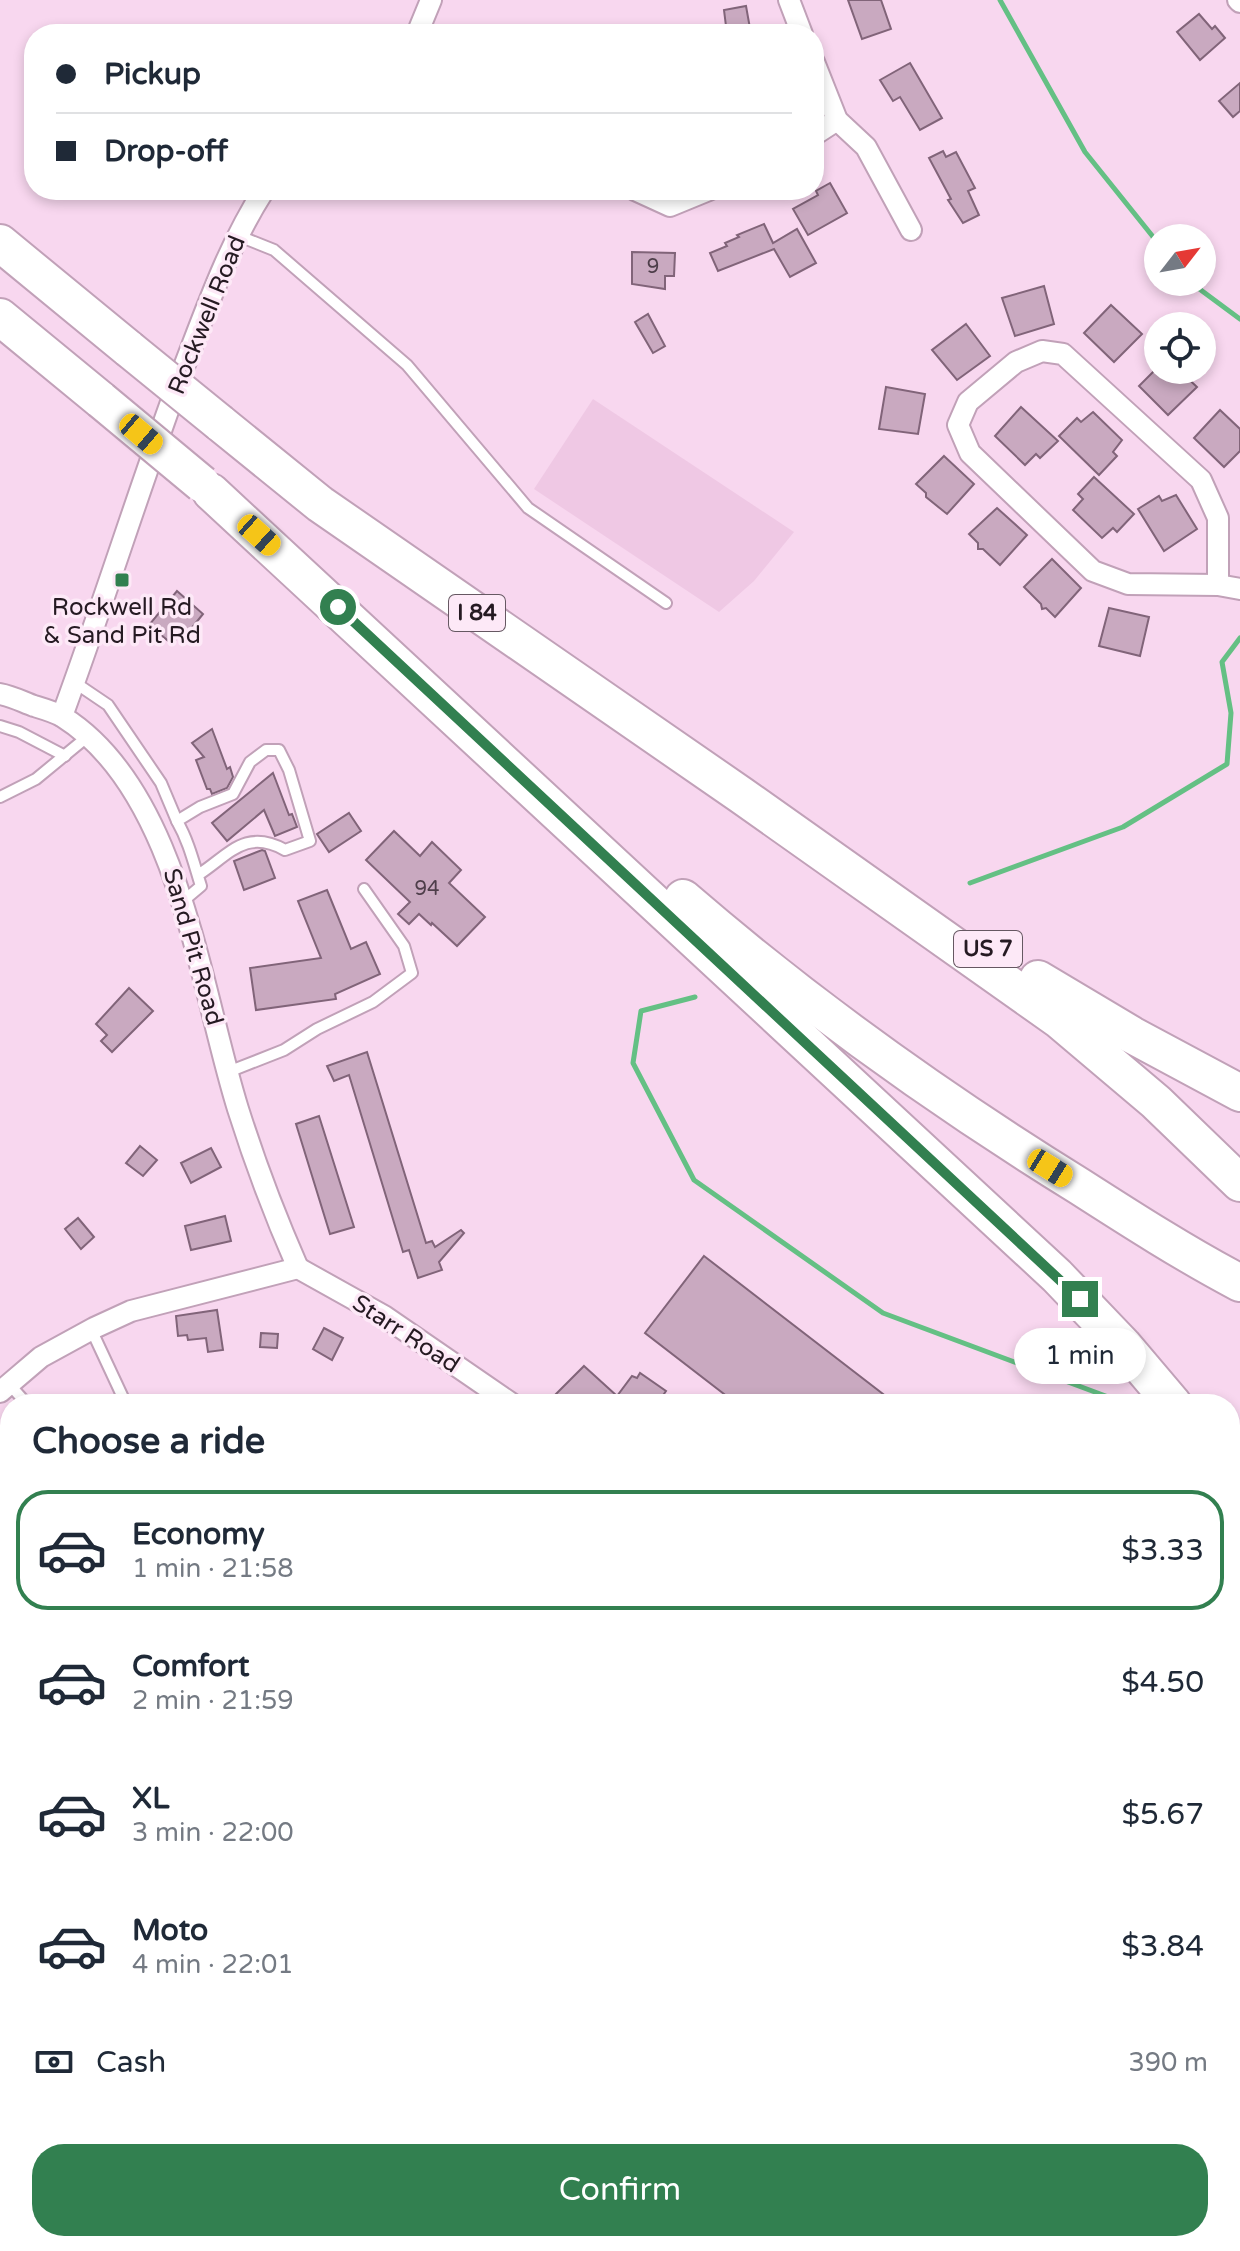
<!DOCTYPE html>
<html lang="en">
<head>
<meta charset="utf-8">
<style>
	:root { --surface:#fff; --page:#f2f2f3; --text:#1f2937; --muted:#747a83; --line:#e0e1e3; --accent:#328050 }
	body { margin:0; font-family:"Varela Round",sans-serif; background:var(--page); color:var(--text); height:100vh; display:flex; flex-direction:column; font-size:30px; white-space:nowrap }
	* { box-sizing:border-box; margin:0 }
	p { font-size:26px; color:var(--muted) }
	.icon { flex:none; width:44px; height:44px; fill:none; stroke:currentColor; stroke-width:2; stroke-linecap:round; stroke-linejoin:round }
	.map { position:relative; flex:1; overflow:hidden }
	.drawer { position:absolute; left:0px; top:1394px; width:1240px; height:858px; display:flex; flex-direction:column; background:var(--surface); border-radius:32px 32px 0 0; box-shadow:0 4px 12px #0003 }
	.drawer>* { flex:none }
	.hud { position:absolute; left:24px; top:24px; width:800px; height:176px; border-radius:32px; box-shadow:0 4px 12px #0003; display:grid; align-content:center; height:176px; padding:0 32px; background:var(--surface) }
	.needle { width:52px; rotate:59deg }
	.controls { position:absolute; left:1144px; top:224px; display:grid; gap:16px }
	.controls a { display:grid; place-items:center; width:72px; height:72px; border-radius:50%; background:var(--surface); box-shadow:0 4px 12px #0003; font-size:40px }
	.end { position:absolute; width:36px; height:36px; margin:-18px; border:10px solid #328050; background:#fff; box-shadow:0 0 0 4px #fff }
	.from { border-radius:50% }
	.bubble { position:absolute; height:56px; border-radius:28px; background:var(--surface); box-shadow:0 4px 12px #0003; font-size:26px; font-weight:600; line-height:56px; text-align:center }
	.car { position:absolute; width:24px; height:48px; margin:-24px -12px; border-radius:10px; box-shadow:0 0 6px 2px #0007; background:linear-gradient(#f5c518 24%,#345 0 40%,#f5c518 0 76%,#345 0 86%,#f5c518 0) }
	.hud b { display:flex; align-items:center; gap:28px; height:76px; font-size:30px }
	.hud b+b { border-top:2px solid var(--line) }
	.hud i { width:20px; height:20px; background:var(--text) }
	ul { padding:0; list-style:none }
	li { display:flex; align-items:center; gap:24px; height:120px; margin:0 16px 12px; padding:0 16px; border:4px solid transparent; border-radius:32px }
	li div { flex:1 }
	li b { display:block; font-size:30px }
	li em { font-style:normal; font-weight:600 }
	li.current { border-color:var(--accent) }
	li>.icon { width:72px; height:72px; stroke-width:1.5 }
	h2 { padding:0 32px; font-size:36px; line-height:96px }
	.pay { display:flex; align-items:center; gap:20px; height:88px; padding:0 32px; font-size:30px }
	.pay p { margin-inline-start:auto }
	.primary-button { display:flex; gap:16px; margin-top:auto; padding:16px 32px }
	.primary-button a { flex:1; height:92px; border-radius:32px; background:var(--accent); color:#fff; font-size:32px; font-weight:600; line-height:92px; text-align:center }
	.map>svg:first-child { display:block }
	.built { fill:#efc8e4 }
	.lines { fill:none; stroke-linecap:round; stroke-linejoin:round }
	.stream { stroke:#64c084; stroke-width:5 }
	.building { fill:#c9a9c0; stroke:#816479; stroke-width:2 }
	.service-casing { stroke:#c1a1b8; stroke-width:14 }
	.minor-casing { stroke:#c1a1b8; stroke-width:24 }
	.tertiary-casing { stroke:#c1a1b8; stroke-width:28 }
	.primary-casing { stroke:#c1a1b8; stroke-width:34 }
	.motorway-casing { stroke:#c1a1b8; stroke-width:40 }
	.service { stroke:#fff; stroke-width:10 }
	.minor { stroke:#fff; stroke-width:20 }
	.tertiary { stroke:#fff; stroke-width:24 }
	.primary { stroke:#fff; stroke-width:30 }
	.motorway { stroke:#fff; stroke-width:36 }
	.rail { stroke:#7d6978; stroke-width:5; stroke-dasharray:12 6; stroke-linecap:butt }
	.motorway-bridge-casing { stroke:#c1a1b8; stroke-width:40; stroke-linecap:butt }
	.motorway-bridge { stroke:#fff; stroke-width:36 }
	.route { stroke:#328050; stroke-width:10 }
	.poi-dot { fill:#328050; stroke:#fde9f7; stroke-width:3 }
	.labels { text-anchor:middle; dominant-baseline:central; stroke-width:7; stroke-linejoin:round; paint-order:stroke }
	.number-label { font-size:20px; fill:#4e3e4a }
	.shield { fill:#fde9f7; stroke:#665862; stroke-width:2 }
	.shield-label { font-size:22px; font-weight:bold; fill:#251a22 }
	.street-label { font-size:24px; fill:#251a22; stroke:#fde9f7 }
	.poi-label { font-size:24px; fill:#251a22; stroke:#fde9f7 }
</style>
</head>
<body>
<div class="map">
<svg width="1240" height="2251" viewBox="0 0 1240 2251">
	<rect width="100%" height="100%" fill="#f8d7ef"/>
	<polygon class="built" points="593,399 794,532 754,581 719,612 534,489"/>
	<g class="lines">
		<g class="stream">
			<polyline points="1000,0 1085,152 1158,243"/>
			<polyline points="1190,282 1240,319"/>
			<polyline points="970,883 1123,827 1227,764 1231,713 1222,662 1240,638"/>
			<polyline points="695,997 641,1011 633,1063 694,1180 883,1313 1119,1401"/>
		</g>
	</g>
	<g class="building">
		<polygon points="848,0 881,0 891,29 862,39"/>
		<polygon points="746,6 751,34 727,34 724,10"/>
		<polygon points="1199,14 1212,29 1215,26 1225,38 1200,60 1177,32"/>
		<polygon points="910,63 942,118 920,130 900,97 893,101 880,80"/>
		<polygon points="1240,83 1240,111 1233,117 1219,101"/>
		<polygon points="943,151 946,157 956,152 975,188 968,191 979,215 963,223 948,200 951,199 929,158"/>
		<polygon points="830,183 847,213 808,235 793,209 818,195 816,191"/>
		<polygon points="764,224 773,243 797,229 816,263 790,277 774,249 718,271 710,253 727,246 725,243 739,237 737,235"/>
		<polygon points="632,252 675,253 674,276 665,276 665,289 632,284"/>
		<polygon points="1044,286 1054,324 1015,336 1002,298"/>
		<polygon points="1111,305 1142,334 1114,362 1084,333"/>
		<polygon points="648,314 665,346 653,353 635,322"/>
		<polygon points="966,324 990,356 957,380 932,350"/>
		<polygon points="1155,370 1179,370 1197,387 1168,415 1139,386"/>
		<polygon points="886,387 925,394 918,434 879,429"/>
		<polygon points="1021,407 1058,441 1040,458 1036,454 1025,465 995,436"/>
		<polygon points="1220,410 1240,429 1240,451 1224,467 1194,438"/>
		<polygon points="1093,412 1122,440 1113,452 1117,456 1099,475 1059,436 1077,418 1081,422"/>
		<polygon points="944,456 974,484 947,514 926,497 926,493 916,484"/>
		<polygon points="1094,477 1134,514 1117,532 1113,528 1102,538 1073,510 1083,499 1078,494"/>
		<polygon points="1176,495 1197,529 1164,551 1138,509 1159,496 1162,501"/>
		<polygon points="997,508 1027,535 1000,565 983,549 978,549 978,543 969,534"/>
		<polygon points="1052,559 1081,588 1055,617 1046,608 1042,609 1041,604 1024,587"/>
		<polygon points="177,591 203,614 186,635 182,632 172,644 149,625"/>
		<polygon points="1109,608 1149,617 1140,656 1099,646"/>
		<polygon points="212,729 227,769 230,767 233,777 227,788 212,794 210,789 207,789 196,760 204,757 192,743"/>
		<polygon points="273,773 289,815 292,814 297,827 275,836 264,810 227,841 212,823"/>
		<polygon points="349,813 361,831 329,852 317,834"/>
		<polygon points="394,831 420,856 432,842 461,870 449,883 485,917 457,946 432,923 431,925 419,914 409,924 398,914 410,902 366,860"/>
		<polygon points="262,850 265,851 275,878 244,890 234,861"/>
		<polygon points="327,890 351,949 366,942 380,974 335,994 336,999 256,1010 250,968 321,958 298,901"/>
		<polygon points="129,988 153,1011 112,1052 101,1041 107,1035 96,1024"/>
		<polygon points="367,1052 426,1243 432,1241 435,1247 461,1230 464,1233 439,1262 442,1270 418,1278 409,1250 403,1252 349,1075 334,1081 327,1066"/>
		<polygon points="319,1116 354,1227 330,1234 296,1124"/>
		<polygon points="140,1146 157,1160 143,1176 126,1163"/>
		<polygon points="211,1148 221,1167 191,1183 181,1163"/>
		<polygon points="225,1216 231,1241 191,1250 185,1226"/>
		<polygon points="78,1218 94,1237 81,1249 65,1229"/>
		<polygon points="704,1256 896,1404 737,1404 645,1333"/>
		<polygon points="217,1310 223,1350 208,1352 206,1338 188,1340 187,1335 178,1336 176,1316"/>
		<polygon points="324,1328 343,1338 332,1360 313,1349"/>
		<polygon points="261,1333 278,1334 277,1348 260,1347"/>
		<polygon points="584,1366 617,1396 632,1376 637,1378 640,1373 666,1391 657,1404 589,1404 583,1398 577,1404 565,1404 555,1395"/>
	</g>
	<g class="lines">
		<defs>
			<g id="service">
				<polyline points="239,236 274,250 407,365 528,508 666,603"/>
				<polyline points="74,682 108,705 161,783 177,821"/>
				<polyline points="0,726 19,732 65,756"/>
				<polyline points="0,797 36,779 87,737"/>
				<path d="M182 902 201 886C194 864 189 842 177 821L200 807 233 794 250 762 266 750H279L289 770 310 841 285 850C245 828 229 855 198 875"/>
				<polyline points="228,1072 284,1050 317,1029 373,1002 412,973 404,946 364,889"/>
				<polyline points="91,1329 126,1404"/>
				<polyline points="9,1384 27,1404"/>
				<polyline points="0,1666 10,1619"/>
				<polyline points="0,1811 10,1785"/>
				<polyline points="1230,1926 1240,1916"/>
				<polyline points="0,1967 10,1978"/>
				<polyline points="1230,2106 1240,2107"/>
			</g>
			<g id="minor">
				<polyline points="789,0 802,34"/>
				<polyline points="1238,0 1240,2"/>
				<polyline points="417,34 431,0"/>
				<polyline points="814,62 837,120 866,147 911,230"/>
				<polyline points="814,135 837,120"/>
				<polyline points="635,190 670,206 709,190"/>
				<polyline points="1218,585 1218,518 1201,480 1063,354 1042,351 1016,362 968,402 958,425 970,453 1093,571 1128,584 1218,585 1240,589"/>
				<path d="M0 694C12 696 23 702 34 706 44 709 55 712 63 717 179 790 200 988 238 1109 255 1163 275 1216 298 1268"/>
				<path d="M62 716C104 602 140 486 182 372 206 310 228 246 264 190"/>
				<polyline points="298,1268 384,1316 512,1404"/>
				<polyline points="0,1392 41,1357 94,1328 131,1311 298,1268"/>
				<polyline points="1230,1825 1240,1835"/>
			</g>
			<path id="tertiary" d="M390 2251C430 2240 468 2246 509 2251"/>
			<g id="primary">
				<polyline points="0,2048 10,2049"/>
				<polyline points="1230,2192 1240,2194"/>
			</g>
			<g id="motorway">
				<polyline points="0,243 129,349"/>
				<polyline points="0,317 101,400"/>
				<polyline points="220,423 320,504 741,795 1059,1020 1156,1102 1240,1183"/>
				<polyline points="211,492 1057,1276 1123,1345 1173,1404"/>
				<path d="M683 898C807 1005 940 1100 1079 1186 1132 1220 1185 1254 1240 1283"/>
				<polyline points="1038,979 1132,1035 1240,1093"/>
				<polyline points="1230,1481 1240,1495"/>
			</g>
		</defs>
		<use href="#service" class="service-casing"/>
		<use href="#minor" class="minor-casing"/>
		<use href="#tertiary" class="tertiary-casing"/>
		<use href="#primary" class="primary-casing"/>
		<use href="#motorway" class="motorway-casing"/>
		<use href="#service" class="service"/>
		<use href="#minor" class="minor"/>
		<use href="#tertiary" class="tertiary"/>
		<use href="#primary" class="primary"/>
		<use href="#motorway" class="motorway"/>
		<g class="rail">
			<polyline points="0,2104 10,2105"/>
			<polyline points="0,2116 10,2117"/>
			<polyline points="1074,2242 1151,2251"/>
			<polyline points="1177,2242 1240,2249"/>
		</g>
		<defs>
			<g id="motorway-bridge">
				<polyline points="129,349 220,423"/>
				<polyline points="101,400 202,484"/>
			</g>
		</defs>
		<use href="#motorway-bridge" class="motorway-bridge-casing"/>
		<use href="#motorway-bridge" class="motorway-bridge"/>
	</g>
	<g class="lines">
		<polyline class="route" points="338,607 1080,1299"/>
	</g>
	<rect class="poi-dot" x="114" y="572" width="16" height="16" rx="4"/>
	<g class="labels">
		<g class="number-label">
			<text x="653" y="267">9</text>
			<text x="427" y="889">94</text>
		</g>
		<g class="shield">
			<rect x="449" y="595" width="56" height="36" rx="6"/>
			<rect x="954" y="931" width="68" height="36" rx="6"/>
		</g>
		<g class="shield-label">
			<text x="477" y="613">I 84</text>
			<text x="988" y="949">US 7</text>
		</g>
		<g class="street-label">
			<text transform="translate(207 315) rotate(-68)">Rockwell Road</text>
			<text transform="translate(193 947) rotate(74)">Sand Pit Road</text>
			<text transform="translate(406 1334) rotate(33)">Starr Road</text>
		</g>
		<g class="poi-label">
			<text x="122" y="607">Rockwell Rd<tspan x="122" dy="28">&amp; Sand Pit Rd</tspan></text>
		</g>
	</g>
</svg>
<div class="controls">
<a><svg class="needle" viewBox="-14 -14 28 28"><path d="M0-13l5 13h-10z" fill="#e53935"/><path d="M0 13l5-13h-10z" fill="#747a83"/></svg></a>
<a><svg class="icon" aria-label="locate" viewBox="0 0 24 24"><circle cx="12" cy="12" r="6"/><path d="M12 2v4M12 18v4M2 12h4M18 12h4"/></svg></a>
</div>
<i class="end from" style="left:338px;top:607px"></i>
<i class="end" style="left:1080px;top:1299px"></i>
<div class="bubble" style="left:1014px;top:1328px;width:132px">1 min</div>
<i class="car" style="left:141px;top:434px;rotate:130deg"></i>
<i class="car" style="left:259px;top:535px;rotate:132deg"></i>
<i class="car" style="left:1050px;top:1168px;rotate:122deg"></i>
<div class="hud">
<b><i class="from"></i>Pickup</b>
<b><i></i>Drop-off</b>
</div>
<section class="drawer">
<h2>Choose a ride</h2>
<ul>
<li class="current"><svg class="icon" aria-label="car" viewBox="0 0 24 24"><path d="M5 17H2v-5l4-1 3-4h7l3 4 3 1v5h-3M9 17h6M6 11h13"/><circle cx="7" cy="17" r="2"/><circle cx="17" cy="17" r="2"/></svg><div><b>Economy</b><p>1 min · 21:58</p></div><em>$3.33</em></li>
<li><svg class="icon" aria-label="car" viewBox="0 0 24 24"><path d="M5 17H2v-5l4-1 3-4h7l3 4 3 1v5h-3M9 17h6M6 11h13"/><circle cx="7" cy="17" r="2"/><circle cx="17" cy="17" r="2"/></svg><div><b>Comfort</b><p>2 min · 21:59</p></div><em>$4.50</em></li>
<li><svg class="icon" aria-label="car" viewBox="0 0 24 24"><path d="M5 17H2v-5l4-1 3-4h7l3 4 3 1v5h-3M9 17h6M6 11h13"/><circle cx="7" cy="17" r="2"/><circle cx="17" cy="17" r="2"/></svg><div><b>XL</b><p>3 min · 22:00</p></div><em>$5.67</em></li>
<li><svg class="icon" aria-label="car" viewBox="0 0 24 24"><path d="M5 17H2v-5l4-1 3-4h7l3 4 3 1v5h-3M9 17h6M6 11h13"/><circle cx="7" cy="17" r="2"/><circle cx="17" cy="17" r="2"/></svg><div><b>Moto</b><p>4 min · 22:01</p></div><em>$3.84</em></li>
</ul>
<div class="pay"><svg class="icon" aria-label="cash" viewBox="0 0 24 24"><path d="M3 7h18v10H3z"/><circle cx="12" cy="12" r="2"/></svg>Cash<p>390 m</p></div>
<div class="primary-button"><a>Confirm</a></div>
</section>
</div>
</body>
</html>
